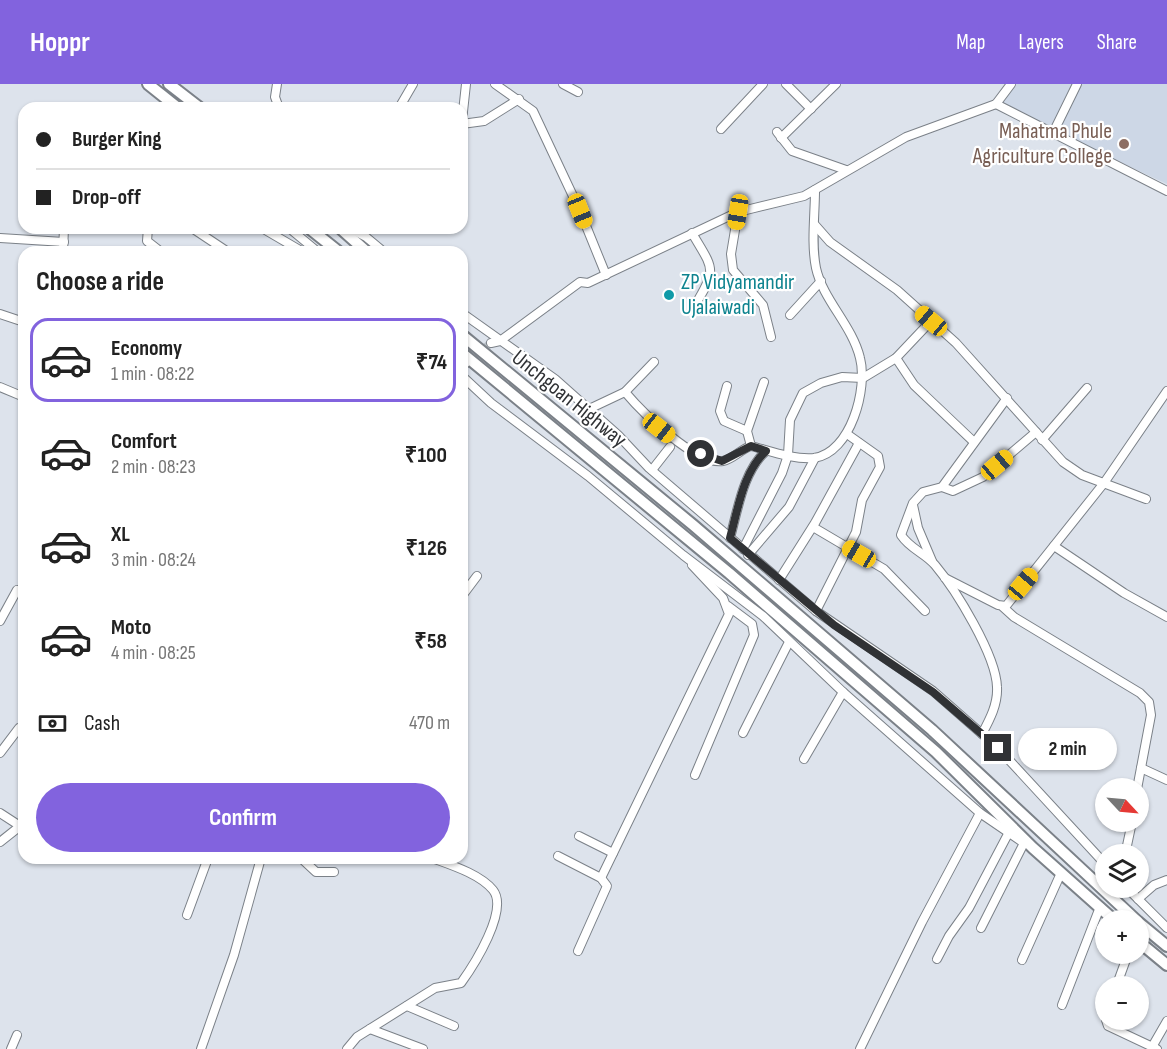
<!DOCTYPE html>
<html lang="en">
<head>
<meta charset="utf-8">
<style>
	:root { --surface:#fff; --page:#f6f6f6; --text:#222; --muted:#767676; --line:#e0e0e0; --accent:#8263de }
	body { margin:0; font-family:"Sofia Sans Condensed",sans-serif; background:var(--page); color:var(--text); height:100vh; display:flex; flex-direction:column; font-size:22px; white-space:nowrap }
	* { box-sizing:border-box; margin:0 }
	p { font-size:20px; color:var(--muted) }
	.icon { flex:none; width:33px; height:33px; fill:none; stroke:currentColor; stroke-width:2; stroke-linecap:round; stroke-linejoin:round }
	.map { position:relative; flex:1; overflow:hidden }
	.panel { position:absolute; left:18px; top:162px; width:450px; height:618px; display:flex; flex-direction:column; background:var(--surface); border-radius:18px; box-shadow:0 2px 4px #0004 }
	.panel>* { flex:none }
	.banner { position:absolute; left:18px; top:18px; width:450px; height:132px; border-radius:18px; box-shadow:0 2px 4px #0004; display:grid; align-content:center; height:132px; padding:0 18px; background:var(--surface) }
	.needle { width:39px; rotate:116deg }
	.controls { position:absolute; left:1095px; top:694px; display:grid; gap:12px }
	.controls a { display:grid; place-items:center; width:54px; height:54px; border-radius:50%; background:var(--surface); box-shadow:0 2px 4px #0004; font-size:30px }
	.end { position:absolute; width:27px; height:27px; margin:-14px; border:8px solid #303235; background:#fff; box-shadow:0 0 0 3px #fff }
	.from { border-radius:50% }
	.bubble { position:absolute; height:42px; border-radius:21px; background:var(--surface); box-shadow:0 2px 4px #0004; font-size:20px; font-weight:700; line-height:42px; text-align:center }
	.car { position:absolute; width:18px; height:36px; margin:-18px -9px; border-radius:8px; box-shadow:0 0 4px 2px #0007; background:linear-gradient(#f5c518 24%,#345 0 40%,#f5c518 0 76%,#345 0 86%,#f5c518 0) }
	.banner b { display:flex; align-items:center; gap:21px; height:57px; font-size:22px }
	.banner b+b { border-top:2px solid var(--line) }
	.banner i { width:15px; height:15px; background:var(--text) }
	ul { padding:0; list-style:none }
	li { display:flex; align-items:center; gap:18px; height:84px; margin:0 12px 9px; padding:0 6px; border:3px solid transparent; border-radius:18px }
	li div { flex:1 }
	li b { display:block; font-size:22px }
	li em { font-style:normal; font-weight:700 }
	li.current { border-color:var(--accent) }
	li>.icon { width:54px; height:54px; stroke-width:1.5 }
	h2 { padding:0 18px; font-size:27px; line-height:72px }
	.pay { display:flex; align-items:center; gap:15px; height:66px; padding:0 18px; font-size:22px }
	.pay p { margin-inline-start:auto }
	.button { display:flex; gap:12px; margin-top:auto; padding:12px 18px }
	.button a { flex:1; height:69px; border-radius:36px; background:var(--accent); color:#fff; font-size:24px; font-weight:700; line-height:69px; text-align:center }
	header { display:flex; align-items:center; gap:36px; box-sizing:border-box; height:84px; padding:0 30px; background:var(--accent); color:#fff }
	header strong { font-size:28px }
	nav { display:flex; gap:33px; margin-inline-start:auto; font-size:21px }
	.map>svg:first-child { display:block }
	.built { fill:#cdd7e6 }
	.lines { fill:none; stroke-linecap:round; stroke-linejoin:round }
	.minor-tunnel { stroke:#bac0c7; stroke-width:8; stroke-dasharray:8 4; stroke-linecap:butt }
	.minor-casing { stroke:#7b8188; stroke-width:10 }
	.highway-casing { stroke:#7b8188; stroke-width:14 }
	.minor { stroke:#fff; stroke-width:8 }
	.highway { stroke:#fff; stroke-width:10 }
	.route { stroke:#303235; stroke-width:8 }
	.education-dot { fill:#8d6e63; stroke:#fff; stroke-width:2 }
	.culture-dot { fill:#0f9aa8; stroke:#fff; stroke-width:2 }
	.labels { text-anchor:middle; dominant-baseline:central; stroke-width:4.5; stroke-linejoin:round; paint-order:stroke }
	.education-label { font-size:22px; fill:#785e54; stroke:#fff; text-anchor:end }
	.culture-label { font-size:22px; fill:#0d838f; stroke:#fff; text-anchor:start }
	.street-label { font-size:22px; fill:#303235; stroke:#fff }
</style>
</head>
<body>
<header>
<strong>Hoppr</strong>
<nav><a>Map</a><a>Layers</a><a>Share</a></nav>
</header>
<div class="map">
<svg width="1167" height="965" viewBox="0 0 1167 965">
	<rect width="100%" height="100%" fill="#dde3ec"/>
	<polygon class="built" points="1011,0 1167,0 1167,100 996,20"/>
	<g class="lines">
		<polyline class="minor-tunnel" points="467,278 491,259"/>
		<defs>
			<g id="minor">
				<polyline points="277,0 275,13 279,24"/>
				<polyline points="495,0 533,27 580,127 606,191"/>
				<polyline points="563,0 578,8"/>
				<polyline points="786,0 811,25"/>
				<polyline points="996,20 1167,107"/>
				<polyline points="399,24 413,0"/>
				<polyline points="462,37 466,0"/>
				<polyline points="462,40 484,37 519,15"/>
				<polyline points="721,45 763,0"/>
				<polyline points="777,48 792,67 846,86"/>
				<polyline points="1052,51 1077,0"/>
				<polyline points="781,54 836,0"/>
				<polyline points="738,128 731,170 733,186 763,221 771,253"/>
				<polyline points="815,141 830,158 897,206 956,259 1063,378 1082,391 1146,415"/>
				<polyline points="148,144 147,157 161,168"/>
				<polyline points="192,144 228,168"/>
				<polyline points="262,144 303,168"/>
				<polyline points="289,144 318,168"/>
				<polyline points="349,144 366,153 384,168"/>
				<path d="M692 149C713 185 718 184 695 221"/>
				<polyline points="0,154 64,158"/>
				<polyline points="63,168 64,144"/>
				<polyline points="462,229 555,295 618,351 649,384 816,527 933,607 998,664 1106,781"/>
				<polyline points="0,230 24,238"/>
				<polyline points="790,231 821,197"/>
				<polyline points="491,259 500,257 580,198 588,199 738,128 804,112 906,53 996,20 1011,0"/>
				<polyline points="896,274 914,301 974,358"/>
				<polyline points="462,283 467,278"/>
				<polyline points="462,292 491,319 588,392 683,471 763,532 843,608 980,729 1024,759"/>
				<polyline points="727,302 720,327 724,337 747,347"/>
				<polyline points="0,303 24,313"/>
				<path d="M625 308C641 327 696 382 723 377 733 375 741 365 751 362 770 367 795 376 814 374 851 369 868 304 860 274 852 241 823 216 816 184 811 159 815 131 815 106"/>
				<polyline points="589,325 625,308 654,278"/>
				<polyline points="1042,356 1087,304"/>
				<polyline points="751,362 747,347 764,298"/>
				<polyline points="652,386 670,363"/>
				<polyline points="942,403 953,407 983,393 1036,348"/>
				<polyline points="913,421 918,444 932,477"/>
				<polyline points="813,443 884,485 925,527"/>
				<path d="M730 454C738 425 743 388 766 367"/>
				<polyline points="1054,462 1124,509 1167,533"/>
				<polyline points="743,465 782,389 788,371 790,336 803,309 821,299 842,293 863,294 896,274 931,237"/>
				<polyline points="748,471 789,423 815,374"/>
				<polyline points="945,494 998,521 1006,522 1104,399 1167,307"/>
				<polyline points="779,496 815,439 859,359"/>
				<polyline points="462,512 477,492"/>
				<polyline points="1003,523 1014,533 1140,609 1149,618 1151,631 1137,705"/>
				<polyline points="816,527 856,448 862,416 880,383 878,372 847,350"/>
				<polyline points="0,537 17,506"/>
				<polyline points="743,649 789,558"/>
				<path d="M982 650C990 635 998 620 997 603 996 571 956 506 935 481 925 469 910 465 901 451L913 419 923 408 942 403 1007 314"/>
				<polyline points="0,669 19,644"/>
				<polyline points="804,675 843,608"/>
				<polyline points="1141,684 1167,696"/>
				<polyline points="695,691 754,551 752,540 728,522"/>
				<polyline points="0,729 20,742"/>
				<polyline points="579,752 613,769"/>
				<polyline points="0,758 24,739"/>
				<polyline points="1125,771 1132,738"/>
				<polyline points="558,772 601,794 607,802 578,867"/>
				<polyline points="301,774 316,788 334,788"/>
				<polyline points="601,794 729,530 723,514 692,481"/>
				<polyline points="1127,804 1167,844"/>
				<polyline points="1138,815 1154,801 1167,796"/>
				<polyline points="187,831 208,774"/>
				<polyline points="981,844 1024,759"/>
				<polyline points="937,875 949,852 969,824 1008,750"/>
				<polyline points="1022,876 1061,789"/>
				<polyline points="1116,903 1128,870"/>
				<polyline points="1062,921 1100,823"/>
				<polyline points="407,922 454,942"/>
				<polyline points="1106,936 1108,942 1157,965"/>
				<polyline points="370,945 423,965"/>
				<polyline points="1152,963 1167,937"/>
				<polyline points="11,965 17,951"/>
				<polyline points="201,965 234,871 261,774"/>
				<path d="M347 965 357 953 435 904 461 899C474 881 509 826 493 806 480 790 451 781 432 774"/>
				<polyline points="860,965 922,838 980,729"/>
			</g>
			<g id="highway">
				<polyline points="148,0 178,24"/>
				<polyline points="169,0 200,24"/>
				<polyline points="309,144 339,168"/>
				<polyline points="340,144 367,168"/>
				<polyline points="462,251 693,441 932,646 1137,837"/>
				<polyline points="462,269 729,489 936,668 1033,764 1115,837"/>
				<polyline points="1138,838 1167,862"/>
				<polyline points="1138,857 1167,881"/>
			</g>
		</defs>
		<use href="#minor" class="minor-casing"/>
		<use href="#highway" class="highway-casing"/>
		<use href="#minor" class="minor"/>
		<use href="#highway" class="highway"/>
	</g>
	<g class="lines">
		<path class="route" d="M701 370 722 377 751 362 766 367C743 388 738 425 730 454L834 541 933 608 998 664"/>
	</g>
	<circle class="education-dot" cx="1124" cy="60" r="6"/>
	<circle class="culture-dot" cx="669" cy="211" r="6"/>
	<g class="labels">
		<g class="education-label">
			<text x="1112" y="47">Mahatma Phule<tspan x="1112" dy="25">Agriculture College</tspan></text>
		</g>
		<g class="culture-label">
			<text x="681" y="198">ZP Vidyamandir<tspan x="681" dy="25">Ujalaiwadi</tspan></text>
		</g>
		<g class="street-label">
			<text transform="translate(569 315) rotate(39)">Unchgoan Highway</text>
		</g>
	</g>
</svg>
<div class="controls">
<a><svg class="needle" viewBox="-14 -14 28 28"><path d="M0-13l5 13h-10z" fill="#e53935"/><path d="M0 13l5-13h-10z" fill="#767676"/></svg></a>
<a><svg class="icon" aria-label="layers" viewBox="0 0 24 24"><path d="M12 4l9 5-9 5-9-5zM3 14l9 5 9-5"/></svg></a>
<a>+</a>
<a>−</a>
</div>
<i class="end from" style="left:701px;top:370px"></i>
<i class="end" style="left:998px;top:664px"></i>
<div class="bubble" style="left:1018px;top:644px;width:99px">2 min</div>
<i class="car" style="left:580px;top:127px;rotate:158deg"></i>
<i class="car" style="left:738px;top:128px;rotate:189deg"></i>
<i class="car" style="left:931px;top:237px;rotate:310deg"></i>
<i class="car" style="left:659px;top:344px;rotate:128deg"></i>
<i class="car" style="left:997px;top:381px;rotate:50deg"></i>
<i class="car" style="left:859px;top:470px;rotate:300deg"></i>
<i class="car" style="left:1023px;top:500px;rotate:40deg"></i>
<div class="banner">
<b><i class="from"></i>Burger King</b>
<b><i></i>Drop-off</b>
</div>
<section class="panel">
<h2>Choose a ride</h2>
<ul>
<li class="current"><svg class="icon" aria-label="car" viewBox="0 0 24 24"><path d="M5 17H2v-5l4-1 3-4h7l3 4 3 1v5h-3M9 17h6M6 11h13"/><circle cx="7" cy="17" r="2"/><circle cx="17" cy="17" r="2"/></svg><div><b>Economy</b><p>1 min · 08:22</p></div><em>₹74</em></li>
<li><svg class="icon" aria-label="car" viewBox="0 0 24 24"><path d="M5 17H2v-5l4-1 3-4h7l3 4 3 1v5h-3M9 17h6M6 11h13"/><circle cx="7" cy="17" r="2"/><circle cx="17" cy="17" r="2"/></svg><div><b>Comfort</b><p>2 min · 08:23</p></div><em>₹100</em></li>
<li><svg class="icon" aria-label="car" viewBox="0 0 24 24"><path d="M5 17H2v-5l4-1 3-4h7l3 4 3 1v5h-3M9 17h6M6 11h13"/><circle cx="7" cy="17" r="2"/><circle cx="17" cy="17" r="2"/></svg><div><b>XL</b><p>3 min · 08:24</p></div><em>₹126</em></li>
<li><svg class="icon" aria-label="car" viewBox="0 0 24 24"><path d="M5 17H2v-5l4-1 3-4h7l3 4 3 1v5h-3M9 17h6M6 11h13"/><circle cx="7" cy="17" r="2"/><circle cx="17" cy="17" r="2"/></svg><div><b>Moto</b><p>4 min · 08:25</p></div><em>₹58</em></li>
</ul>
<div class="pay"><svg class="icon" aria-label="cash" viewBox="0 0 24 24"><path d="M3 7h18v10H3z"/><circle cx="12" cy="12" r="2"/></svg>Cash<p>470 m</p></div>
<div class="button"><a>Confirm</a></div>
</section>
</div>
</body>
</html>
